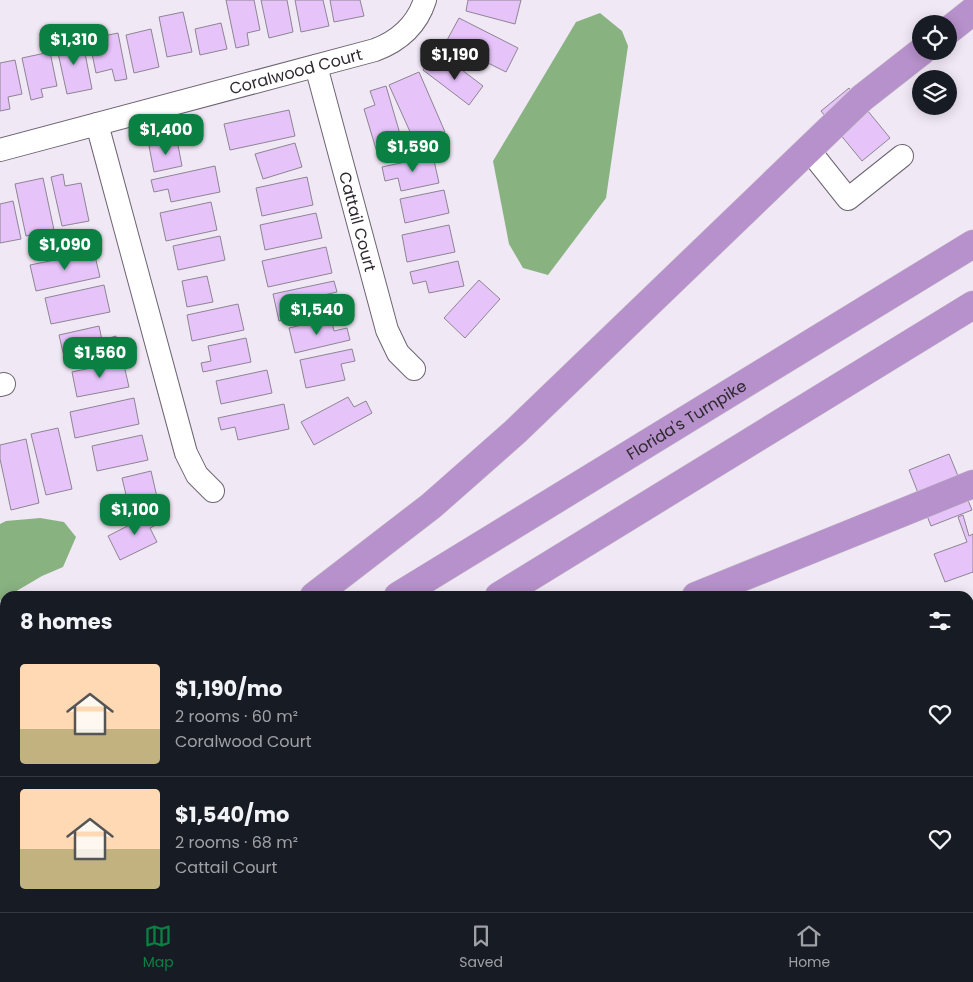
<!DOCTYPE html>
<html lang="en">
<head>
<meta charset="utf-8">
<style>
	body { margin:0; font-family:Poppins,sans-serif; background:#242831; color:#f1f3f6; height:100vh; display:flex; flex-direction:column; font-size:19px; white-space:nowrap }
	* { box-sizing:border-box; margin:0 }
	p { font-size:16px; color:#9ea1a6 }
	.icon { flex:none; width:28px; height:28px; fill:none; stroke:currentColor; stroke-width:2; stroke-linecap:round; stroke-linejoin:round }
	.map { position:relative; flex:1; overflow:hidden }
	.sheet { position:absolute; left:0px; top:591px; width:974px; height:321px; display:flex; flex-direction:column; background:#171b24; border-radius:15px 15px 0 0; box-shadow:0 2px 12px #0003 }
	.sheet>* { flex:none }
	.tools { position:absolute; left:912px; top:15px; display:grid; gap:10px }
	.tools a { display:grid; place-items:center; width:45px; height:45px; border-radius:50%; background:#171b24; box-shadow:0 2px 12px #0003; font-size:25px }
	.price { position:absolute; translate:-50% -42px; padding:0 11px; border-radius:10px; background:#0b8043; color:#fff; font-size:16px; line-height:32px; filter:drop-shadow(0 1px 2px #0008) }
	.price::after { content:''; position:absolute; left:50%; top:30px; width:15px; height:11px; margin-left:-8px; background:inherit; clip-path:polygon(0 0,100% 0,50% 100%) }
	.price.on { background:#222; color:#fff }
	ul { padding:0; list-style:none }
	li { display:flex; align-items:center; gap:15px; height:125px; padding:0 20px }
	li+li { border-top:1px solid #363941 }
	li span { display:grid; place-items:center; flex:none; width:140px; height:100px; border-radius:5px; color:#555 }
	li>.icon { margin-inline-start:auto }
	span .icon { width:60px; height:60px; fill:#fffc; stroke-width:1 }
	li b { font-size:21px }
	h2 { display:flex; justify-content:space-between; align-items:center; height:60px; padding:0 20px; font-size:21px }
	.tabs { display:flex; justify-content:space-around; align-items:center; height:70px; border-top:1px solid #363941; background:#171b24; font-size:14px; color:#9ea1a6 }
	.tabs a { display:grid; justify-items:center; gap:2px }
	.tabs .on { color:#0b8043 }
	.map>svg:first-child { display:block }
</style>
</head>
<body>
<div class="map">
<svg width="973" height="912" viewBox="0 0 973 912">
	<rect width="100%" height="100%" fill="#f1e8f6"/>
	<!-- water -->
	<g fill="#89b281">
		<path d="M600,13L622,31L628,46L606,198L548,275L523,268L509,244L493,161L576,22Z"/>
		<path d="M40,518L64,522L76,537L63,567L42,576L8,596H5V598L0,601V524L6,521Z"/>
	</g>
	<!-- building -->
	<g fill="#e6c3f9" stroke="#8d8592">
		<path d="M226,0H254L260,30L247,33L249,45L236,48Z"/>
		<path d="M261,0H287L293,32L269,38Z"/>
		<path d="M295,0H323L329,26L301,32Z"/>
		<path d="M330,0H360L364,16L334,22Z"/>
		<path d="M468,0H521L515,24L466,11Z"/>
		<path d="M183,12L192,52L167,57L159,17Z"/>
		<path d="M459,18L518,48L506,72L446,42Z"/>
		<path d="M221,23L227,49L200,55L195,29Z"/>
		<path d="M151,29L159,67L134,73L126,35Z"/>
		<path d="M118,33L127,79L115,81L112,69L96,73L89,39Z"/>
		<path d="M82,38L92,89L67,94L56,44Z"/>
		<path d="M50,52L57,86L41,89L43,97L31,100L22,58Z"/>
		<path d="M15,60L22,94L8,97L10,109L0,111V63Z"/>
		<path d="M449,60L483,86L469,105L423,70L430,61L441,69Z"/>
		<path d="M419,72L445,132L416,145L389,85Z"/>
		<path d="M386,86L405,151L379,159L364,109L375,105L370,91Z"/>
		<path d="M849,88L890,138L862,161L821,111Z"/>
		<path d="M289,110L295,136L230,150L224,124Z"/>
		<path d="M177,140L182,166L154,172L149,146Z"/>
		<path d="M295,143L302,167L263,179L255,154Z"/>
		<path d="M433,156L439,183L401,191L398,178L385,181L382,167Z"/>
		<path d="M215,166L220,192L171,202L168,189L154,192L151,180Z"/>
		<path d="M63,174L65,186L81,183L89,221L62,226L51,177Z"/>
		<path d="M307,177L313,205L262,216L256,188Z"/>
		<path d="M43,178L54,230L26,236L15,184Z"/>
		<path d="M444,190L449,213L405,223L400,199Z"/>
		<path d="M13,201L21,239L0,243V204Z"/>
		<path d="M211,202L217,230L166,241L160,213Z"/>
		<path d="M316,213L322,238L265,250L260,225Z"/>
		<path d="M449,225L455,252L407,262L402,235Z"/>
		<path d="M220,236L225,260L178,270L173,246Z"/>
		<path d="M326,247L332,273L268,287L262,261Z"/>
		<path d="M94,252L100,277L36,291L30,265Z"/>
		<path d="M458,261L464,286L429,293L426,281L413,284L410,272Z"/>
		<path d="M207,276L213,302L187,307L182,281Z"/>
		<path d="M479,280L500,299L465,338L444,318Z"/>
		<path d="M334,281L337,292L324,295L327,311L279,321L273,294Z"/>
		<path d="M104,285L110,312L51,324L45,298Z"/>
		<path d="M238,304L244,330L192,341L187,315Z"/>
		<path d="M331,318L334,331L347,328L350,340L295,353L289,328Z"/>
		<path d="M99,326L102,340L116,336L119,348L65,361L59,335Z"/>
		<path d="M246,338L251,362L203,372L201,363L211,361L208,346Z"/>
		<path d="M352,349L355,361L341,364L345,380L306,388L300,360Z"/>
		<path d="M123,361L129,387L77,397L72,372Z"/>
		<path d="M267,370L272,393L221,404L216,381Z"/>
		<path d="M348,397L354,407L366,401L372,413L314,445L301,422Z"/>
		<path d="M134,398L139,424L75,438L70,412Z"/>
		<path d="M284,404L289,429L238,440L235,427L221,430L218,418Z"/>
		<path d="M58,428L72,489L46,495L31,434Z"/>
		<path d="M142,435L148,460L97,471L92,446Z"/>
		<path d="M26,439L39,503L11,510L0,459V445Z"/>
		<path d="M949,454L972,510L931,526L909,470Z"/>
		<path d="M151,471L157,497L128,503L122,478Z"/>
		<path d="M157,511L162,522L150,528L157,542L120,560L108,536Z"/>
		<path d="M963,515L969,536L973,534V572L945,582L934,554L967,542L958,517Z"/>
	</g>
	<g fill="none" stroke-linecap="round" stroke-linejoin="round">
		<!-- minor casing -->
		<g stroke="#6d6571" stroke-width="24">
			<g id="minor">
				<path id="s1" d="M316,66L387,330L398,353L414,369"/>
				<path d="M97,124L186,453L197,475L213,491"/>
				<path id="s2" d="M0,150L375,50C399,41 417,25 425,0"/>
				<path d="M809,150L848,199L902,156"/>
				<path d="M0,385L4,384"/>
			</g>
		</g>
		<!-- highway casing -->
		<g stroke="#cdcccd" stroke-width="29">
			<g id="highway">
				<path d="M949,30L973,11"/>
				<path d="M314,596L431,506L516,431L862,98L922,51"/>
				<path id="s3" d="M398,596L973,244"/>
				<path d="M499,596L973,305"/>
				<path d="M696,596L973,484"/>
				<path d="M0,805L5,802"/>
				<path d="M0,840L5,837"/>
				<path d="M0,903L5,900"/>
				<path d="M38,912L51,908"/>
			</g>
		</g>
		<!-- minor -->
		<use href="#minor" stroke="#fff" stroke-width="22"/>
		<!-- highway -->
		<use href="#highway" stroke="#b791cb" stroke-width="28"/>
	</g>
	<g text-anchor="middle" stroke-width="5" stroke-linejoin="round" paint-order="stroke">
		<!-- street labels -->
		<g font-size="16" fill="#2d292f" stroke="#fff">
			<text dy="6" stroke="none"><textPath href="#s2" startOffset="306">Coralwood Court</textPath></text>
			<text dy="6" stroke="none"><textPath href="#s1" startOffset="161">Cattail Court</textPath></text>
			<text dy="6" stroke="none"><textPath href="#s3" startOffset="338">Florida's Turnpike</textPath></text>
		</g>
	</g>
</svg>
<div class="tools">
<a><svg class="icon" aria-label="locate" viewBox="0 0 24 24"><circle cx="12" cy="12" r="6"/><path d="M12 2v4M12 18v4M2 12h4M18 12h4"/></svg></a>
<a><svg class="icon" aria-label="layers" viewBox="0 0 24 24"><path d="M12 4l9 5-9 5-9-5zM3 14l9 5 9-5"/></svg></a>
</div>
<b class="price" style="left:74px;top:66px">$1,310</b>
<b class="price on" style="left:455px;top:81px">$1,190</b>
<b class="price" style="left:166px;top:156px">$1,400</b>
<b class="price" style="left:413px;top:173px">$1,590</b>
<b class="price" style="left:65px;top:271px">$1,090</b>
<b class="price" style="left:317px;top:336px">$1,540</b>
<b class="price" style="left:100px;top:379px">$1,560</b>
<b class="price" style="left:135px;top:536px">$1,100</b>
<section class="sheet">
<h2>8 homes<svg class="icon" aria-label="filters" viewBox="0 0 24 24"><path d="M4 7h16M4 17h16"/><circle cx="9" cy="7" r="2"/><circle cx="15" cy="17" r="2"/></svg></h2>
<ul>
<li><span style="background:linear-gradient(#ffd9b3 65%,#c2b280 0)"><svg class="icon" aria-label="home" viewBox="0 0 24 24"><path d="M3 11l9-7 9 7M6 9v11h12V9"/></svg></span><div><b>$1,190/mo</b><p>2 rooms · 60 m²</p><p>Coralwood Court</p></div><svg class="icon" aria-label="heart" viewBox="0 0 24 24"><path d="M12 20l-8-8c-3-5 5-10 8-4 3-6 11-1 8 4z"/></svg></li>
<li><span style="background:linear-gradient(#ffd9b3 60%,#c2b280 0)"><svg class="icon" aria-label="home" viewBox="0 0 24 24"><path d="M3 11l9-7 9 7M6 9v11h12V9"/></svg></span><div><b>$1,540/mo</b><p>2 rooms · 68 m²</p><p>Cattail Court</p></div><svg class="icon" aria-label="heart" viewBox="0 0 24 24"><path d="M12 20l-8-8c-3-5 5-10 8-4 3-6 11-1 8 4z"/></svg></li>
</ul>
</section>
</div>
<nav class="tabs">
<a class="on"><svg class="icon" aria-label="map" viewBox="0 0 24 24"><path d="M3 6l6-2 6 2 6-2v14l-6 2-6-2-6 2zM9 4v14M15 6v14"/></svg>Map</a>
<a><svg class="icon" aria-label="saved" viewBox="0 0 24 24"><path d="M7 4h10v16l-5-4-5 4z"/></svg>Saved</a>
<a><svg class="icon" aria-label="home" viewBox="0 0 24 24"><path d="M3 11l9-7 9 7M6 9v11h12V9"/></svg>Home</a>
</nav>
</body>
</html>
